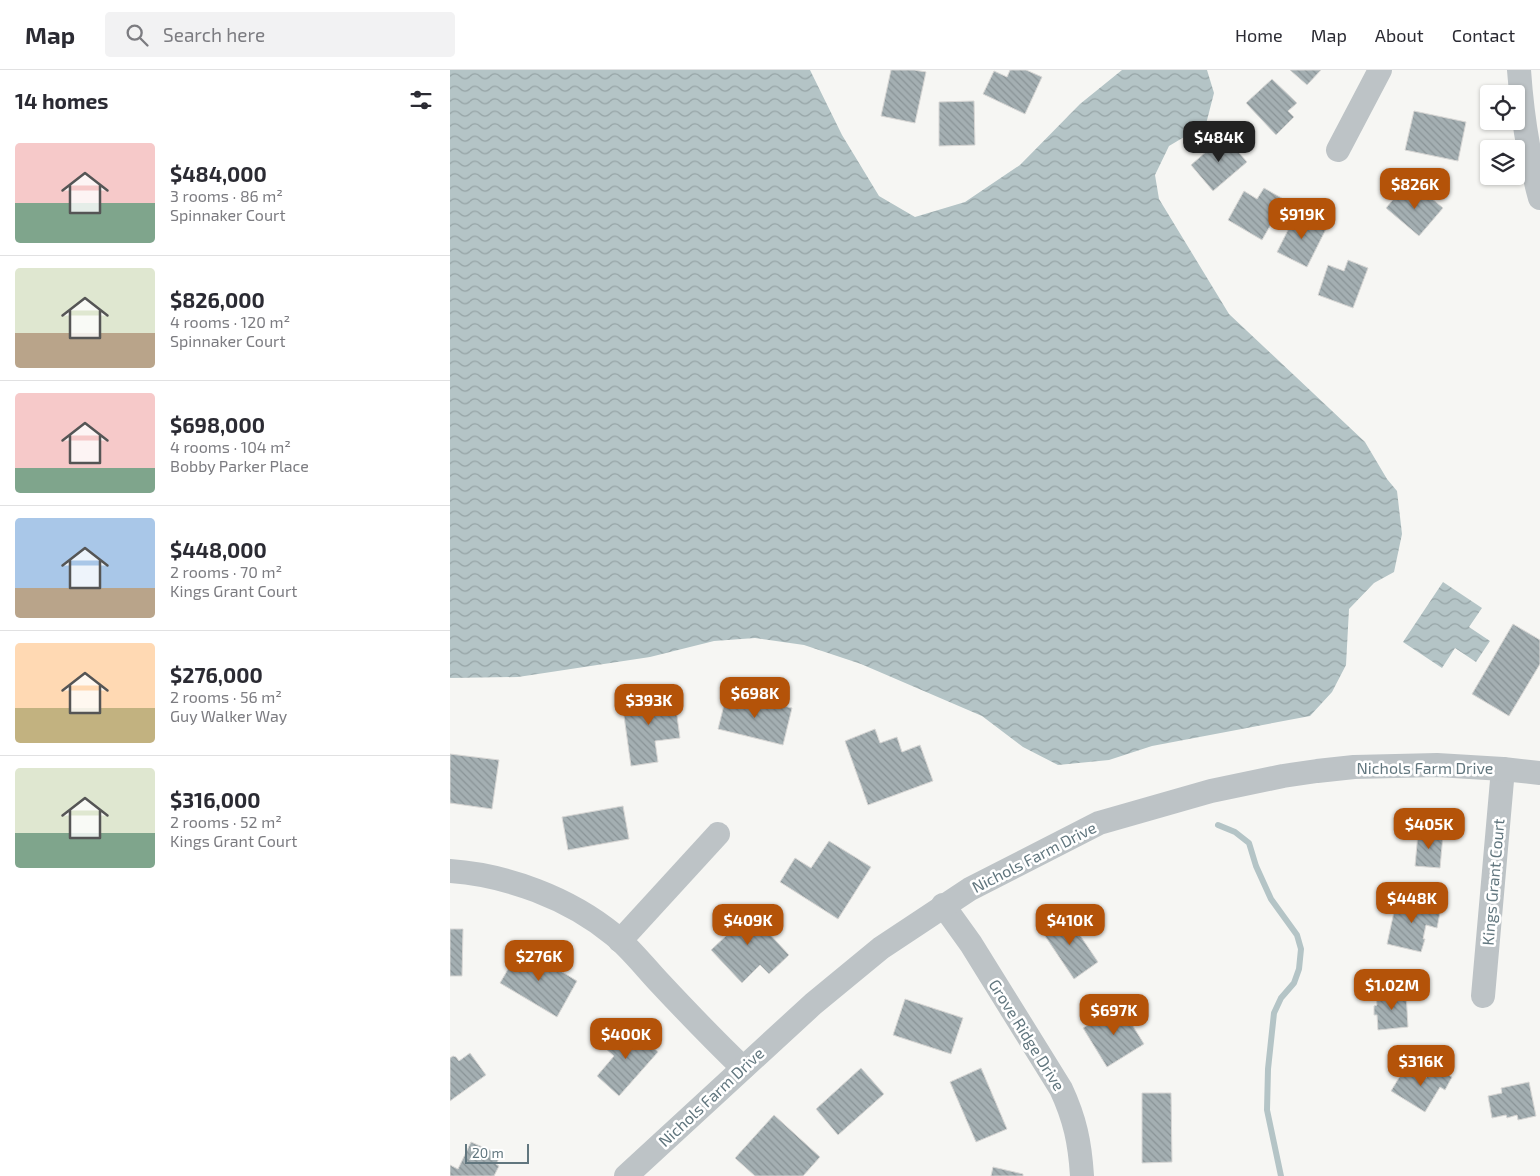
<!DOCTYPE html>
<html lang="en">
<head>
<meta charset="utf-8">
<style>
	body { margin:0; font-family:"Exo 2",sans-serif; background:#f2f2f3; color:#2b2b33; height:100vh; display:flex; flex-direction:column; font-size:19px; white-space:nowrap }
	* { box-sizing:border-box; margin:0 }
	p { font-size:16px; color:#7c7c81 }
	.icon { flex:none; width:28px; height:28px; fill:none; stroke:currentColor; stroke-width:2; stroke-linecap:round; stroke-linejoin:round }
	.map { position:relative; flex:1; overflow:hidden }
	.side { display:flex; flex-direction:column; background:#fff; width:450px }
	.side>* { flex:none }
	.buttons { position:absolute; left:1030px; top:15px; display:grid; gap:10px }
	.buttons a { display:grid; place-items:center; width:45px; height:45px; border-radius:5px; background:#fff; box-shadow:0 1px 4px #0004; font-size:25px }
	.scale { position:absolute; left:15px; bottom:12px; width:64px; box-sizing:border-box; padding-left:5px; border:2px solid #61767e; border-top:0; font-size:14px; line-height:18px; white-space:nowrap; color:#61767e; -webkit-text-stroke:4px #fff; paint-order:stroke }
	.price { position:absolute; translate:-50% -42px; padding:0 11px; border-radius:10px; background:#b45309; color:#fff; font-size:16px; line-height:32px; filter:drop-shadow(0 1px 2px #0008) }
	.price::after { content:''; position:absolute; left:50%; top:30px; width:15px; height:11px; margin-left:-8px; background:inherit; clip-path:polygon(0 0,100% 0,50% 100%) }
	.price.current { background:#222; color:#fff }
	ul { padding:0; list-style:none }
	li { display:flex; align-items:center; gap:15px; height:125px; padding:0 15px }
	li+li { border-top:1px solid #e1e1e2 }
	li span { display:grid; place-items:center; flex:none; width:140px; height:100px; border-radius:5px; color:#555 }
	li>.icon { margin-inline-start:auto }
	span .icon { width:60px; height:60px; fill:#fffc; stroke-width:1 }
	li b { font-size:21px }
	h2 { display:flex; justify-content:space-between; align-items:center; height:60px; padding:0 15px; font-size:21px }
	header { display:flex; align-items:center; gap:30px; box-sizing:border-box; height:70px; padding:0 25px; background:#fff; border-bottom:1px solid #e1e1e2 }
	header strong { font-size:24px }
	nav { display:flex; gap:28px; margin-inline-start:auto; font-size:18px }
	.search { width:350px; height:45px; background:#f2f2f3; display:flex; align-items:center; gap:12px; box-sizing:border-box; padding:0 18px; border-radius:5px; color:#7c7c81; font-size:19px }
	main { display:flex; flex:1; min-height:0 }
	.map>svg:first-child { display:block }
</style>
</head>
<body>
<header>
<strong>Map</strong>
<div class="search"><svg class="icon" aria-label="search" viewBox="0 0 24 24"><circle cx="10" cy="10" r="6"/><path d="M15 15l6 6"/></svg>Search here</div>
<nav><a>Home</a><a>Map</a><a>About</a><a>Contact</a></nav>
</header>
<main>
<section class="side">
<h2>14 homes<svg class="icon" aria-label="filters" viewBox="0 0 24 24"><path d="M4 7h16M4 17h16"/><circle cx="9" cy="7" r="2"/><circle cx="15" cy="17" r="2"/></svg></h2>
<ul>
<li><span style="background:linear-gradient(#f6c9c9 60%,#7fa58c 0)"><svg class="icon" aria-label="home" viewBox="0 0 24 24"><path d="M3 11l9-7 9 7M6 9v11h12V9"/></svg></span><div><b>$484,000</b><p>3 rooms · 86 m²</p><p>Spinnaker Court</p></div></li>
<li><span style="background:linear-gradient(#dfe7d0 65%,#b9a48a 0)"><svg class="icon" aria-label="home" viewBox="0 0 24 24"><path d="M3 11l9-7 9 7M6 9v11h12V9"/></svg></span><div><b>$826,000</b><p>4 rooms · 120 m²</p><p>Spinnaker Court</p></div></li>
<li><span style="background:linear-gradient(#f6c9c9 75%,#7fa58c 0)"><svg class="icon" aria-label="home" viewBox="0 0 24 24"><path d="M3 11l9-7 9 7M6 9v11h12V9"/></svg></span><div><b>$698,000</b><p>4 rooms · 104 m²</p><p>Bobby Parker Place</p></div></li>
<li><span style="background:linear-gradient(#a9c7e8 70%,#b9a48a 0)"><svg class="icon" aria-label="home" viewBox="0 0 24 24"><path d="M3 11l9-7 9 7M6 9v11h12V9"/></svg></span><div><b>$448,000</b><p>2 rooms · 70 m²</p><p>Kings Grant Court</p></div></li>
<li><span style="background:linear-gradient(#ffd9b3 65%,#c2b280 0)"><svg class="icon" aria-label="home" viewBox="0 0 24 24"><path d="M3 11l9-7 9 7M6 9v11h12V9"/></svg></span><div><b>$276,000</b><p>2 rooms · 56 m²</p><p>Guy Walker Way</p></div></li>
<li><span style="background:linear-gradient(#dfe7d0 65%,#7fa58c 0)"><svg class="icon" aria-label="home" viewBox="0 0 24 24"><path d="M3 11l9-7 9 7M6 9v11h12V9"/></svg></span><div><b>$316,000</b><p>2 rooms · 52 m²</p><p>Kings Grant Court</p></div></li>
</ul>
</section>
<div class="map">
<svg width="1090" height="1106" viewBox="0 0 1090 1106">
	<defs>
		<pattern id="water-waves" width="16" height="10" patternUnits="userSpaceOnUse" patternTransform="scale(1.25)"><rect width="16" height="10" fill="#b4c4c6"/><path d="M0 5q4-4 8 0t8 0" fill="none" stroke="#96a4a6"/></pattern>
		<pattern id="building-back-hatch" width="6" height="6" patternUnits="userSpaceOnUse" patternTransform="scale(1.25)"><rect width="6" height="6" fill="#a4afb2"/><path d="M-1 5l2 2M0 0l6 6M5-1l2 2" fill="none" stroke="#899396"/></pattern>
	</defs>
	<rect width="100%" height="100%" fill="#f6f6f3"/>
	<!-- water -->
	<g fill="url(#water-waves)">
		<path d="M0,0H360L392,65L429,126L465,147L515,132L570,95L630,34L672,0H757L764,23L756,54L719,76L705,105L709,129L779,244L915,372L937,409L947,421L952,464L944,502L924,513L899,539L896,595L882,622L860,646L702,676L659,690L608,695L573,677L532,646L411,594L354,575L305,568L264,571L200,587L68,607L0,608Z"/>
		<path d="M993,512L1032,538L1019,557L1040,571L1026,592L1005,578L992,598L953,572Z"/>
	</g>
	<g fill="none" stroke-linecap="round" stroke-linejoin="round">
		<!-- stream -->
		<path stroke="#b4c4c6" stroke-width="6" d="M768,755L785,762L799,773L806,796L821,829L847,865L851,879L849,899L844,913L831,928L824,943L818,999L817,1040L831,1106"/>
	</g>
	<!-- building -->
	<g fill="url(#building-back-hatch)" stroke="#d8d7d5">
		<path d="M441,0H464L476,2L465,53L431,46Z"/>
		<path d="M560,0H576L592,7L575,44L533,24L544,1L557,7Z"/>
		<path d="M840,0H871L857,15Z"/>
		<path d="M822,9L847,33L838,41L844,47L826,65L796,33Z"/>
		<path d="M524,31L525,75L489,76V32Z"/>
		<path d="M964,41L1016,52L1008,91L955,80Z"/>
		<path d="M774,66L797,92L763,121L741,95Z"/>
		<path d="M968,117L993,138L969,166L936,138L951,120L960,128Z"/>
		<path d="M814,118L835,130L812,170L778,150L794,121L807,129Z"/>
		<path d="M846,144L876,159L857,197L827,182Z"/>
		<path d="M898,190L918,198L903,238L868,225L878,195L894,201Z"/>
		<path d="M1063,554L1090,570V594L1059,646L1022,624Z"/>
		<path d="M277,623L342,638L333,675L268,659Z"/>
		<path d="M224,624L230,668L205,671L208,692L181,696L172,632Z"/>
		<path d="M425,659L430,673L447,667L452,682L470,675L483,711L418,735L395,671Z"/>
		<path d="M0,684L49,690L42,739L0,733Z"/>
		<path d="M173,736L179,769L118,780L112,747Z"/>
		<path d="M968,763L993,765L990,798L965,796Z"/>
		<path d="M379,771L421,797L388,849L330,812L345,788L361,798Z"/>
		<path d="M947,828L991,837L987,858L976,855L973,869H975L971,882L937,874Z"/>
		<path d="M292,834L339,885L319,904L310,895L292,913L261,880L278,864L270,855Z"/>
		<path d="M615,843L648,892L624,909L591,860Z"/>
		<path d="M0,859H13L12,906H0Z"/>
		<path d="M71,877L127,911L107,947L50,913Z"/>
		<path d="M956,922L958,957L928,960L927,945H924V936L927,935L926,924Z"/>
		<path d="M455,929L513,948L501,984L443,965Z"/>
		<path d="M670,935L694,974L657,997L633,958Z"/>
		<path d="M176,954L208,982L169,1026L147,1006L164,986L155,978Z"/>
		<path d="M20,983L36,1005L0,1031V988L3,986L6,987L9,991Z"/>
		<path d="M956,996L976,1008L983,996L1002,1007L995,1020L990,1017L975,1042L941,1021Z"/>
		<path d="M411,998L434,1024L388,1065L366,1039Z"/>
		<path d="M531,998L557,1059L526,1072L500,1012Z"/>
		<path d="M1079,1012L1086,1046L1068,1050L1067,1045L1057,1048L1056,1045L1042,1048L1038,1026L1052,1023L1051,1018Z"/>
		<path d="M692,1023H721L722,1092L692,1093Z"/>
		<path d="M324,1045L370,1087L353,1106H305L285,1088Z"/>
		<path d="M21,1072L51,1085L46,1094L49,1096L44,1106H0V1095L8,1099Z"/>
		<path d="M543,1097L573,1104V1106H541Z"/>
	</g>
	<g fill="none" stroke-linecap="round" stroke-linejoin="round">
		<!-- minor -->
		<g stroke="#bdc3c6" stroke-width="24">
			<path d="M1069,0C1072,44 1078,85 1090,128"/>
			<path d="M888,80L930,0"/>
			<path d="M0,801C57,805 119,828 164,865C180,878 194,896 208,911C236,941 264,970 293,998"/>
			<path d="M493,835L521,874L611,1019C625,1049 630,1073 632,1106"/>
			<path d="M170,871L268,764"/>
			<path d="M1033,926L1053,699"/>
			<path d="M176,1106L363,934L431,878L520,819L649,753L761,721L833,706L867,701L904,697L987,695L1053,699L1090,703"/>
		</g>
	</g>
	<g text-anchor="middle" stroke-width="5" stroke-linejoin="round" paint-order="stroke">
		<!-- street labels -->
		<g font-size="16" fill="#61767e" stroke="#fff">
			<text x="975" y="704">Nichols Farm Drive</text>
			<text transform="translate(584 787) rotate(-27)" y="6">Nichols Farm Drive</text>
			<text transform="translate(1043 812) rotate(-85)" y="6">Kings Grant Court</text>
			<text transform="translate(577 965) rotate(58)" y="6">Grove Ridge Drive</text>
			<text transform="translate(261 1027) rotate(-43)" y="6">Nichols Farm Drive</text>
		</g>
	</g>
</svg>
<div class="buttons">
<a><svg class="icon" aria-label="locate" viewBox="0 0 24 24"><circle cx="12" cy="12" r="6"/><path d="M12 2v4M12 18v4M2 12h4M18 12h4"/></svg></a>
<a><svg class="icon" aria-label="layers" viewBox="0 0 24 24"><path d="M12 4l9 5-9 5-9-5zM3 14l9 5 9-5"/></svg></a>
</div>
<div class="scale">20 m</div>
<b class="price current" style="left:769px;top:93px">$484K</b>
<b class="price" style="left:965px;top:140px">$826K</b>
<b class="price" style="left:852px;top:170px">$919K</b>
<b class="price" style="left:305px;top:649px">$698K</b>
<b class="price" style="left:199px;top:656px">$393K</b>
<b class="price" style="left:979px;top:780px">$405K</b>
<b class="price" style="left:962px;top:854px">$448K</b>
<b class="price" style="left:298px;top:876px">$409K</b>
<b class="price" style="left:620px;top:876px">$410K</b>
<b class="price" style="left:89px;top:912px">$276K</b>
<b class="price" style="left:942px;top:941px">$1.02M</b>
<b class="price" style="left:664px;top:966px">$697K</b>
<b class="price" style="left:176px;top:990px">$400K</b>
<b class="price" style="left:971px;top:1017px">$316K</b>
</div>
</main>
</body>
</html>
